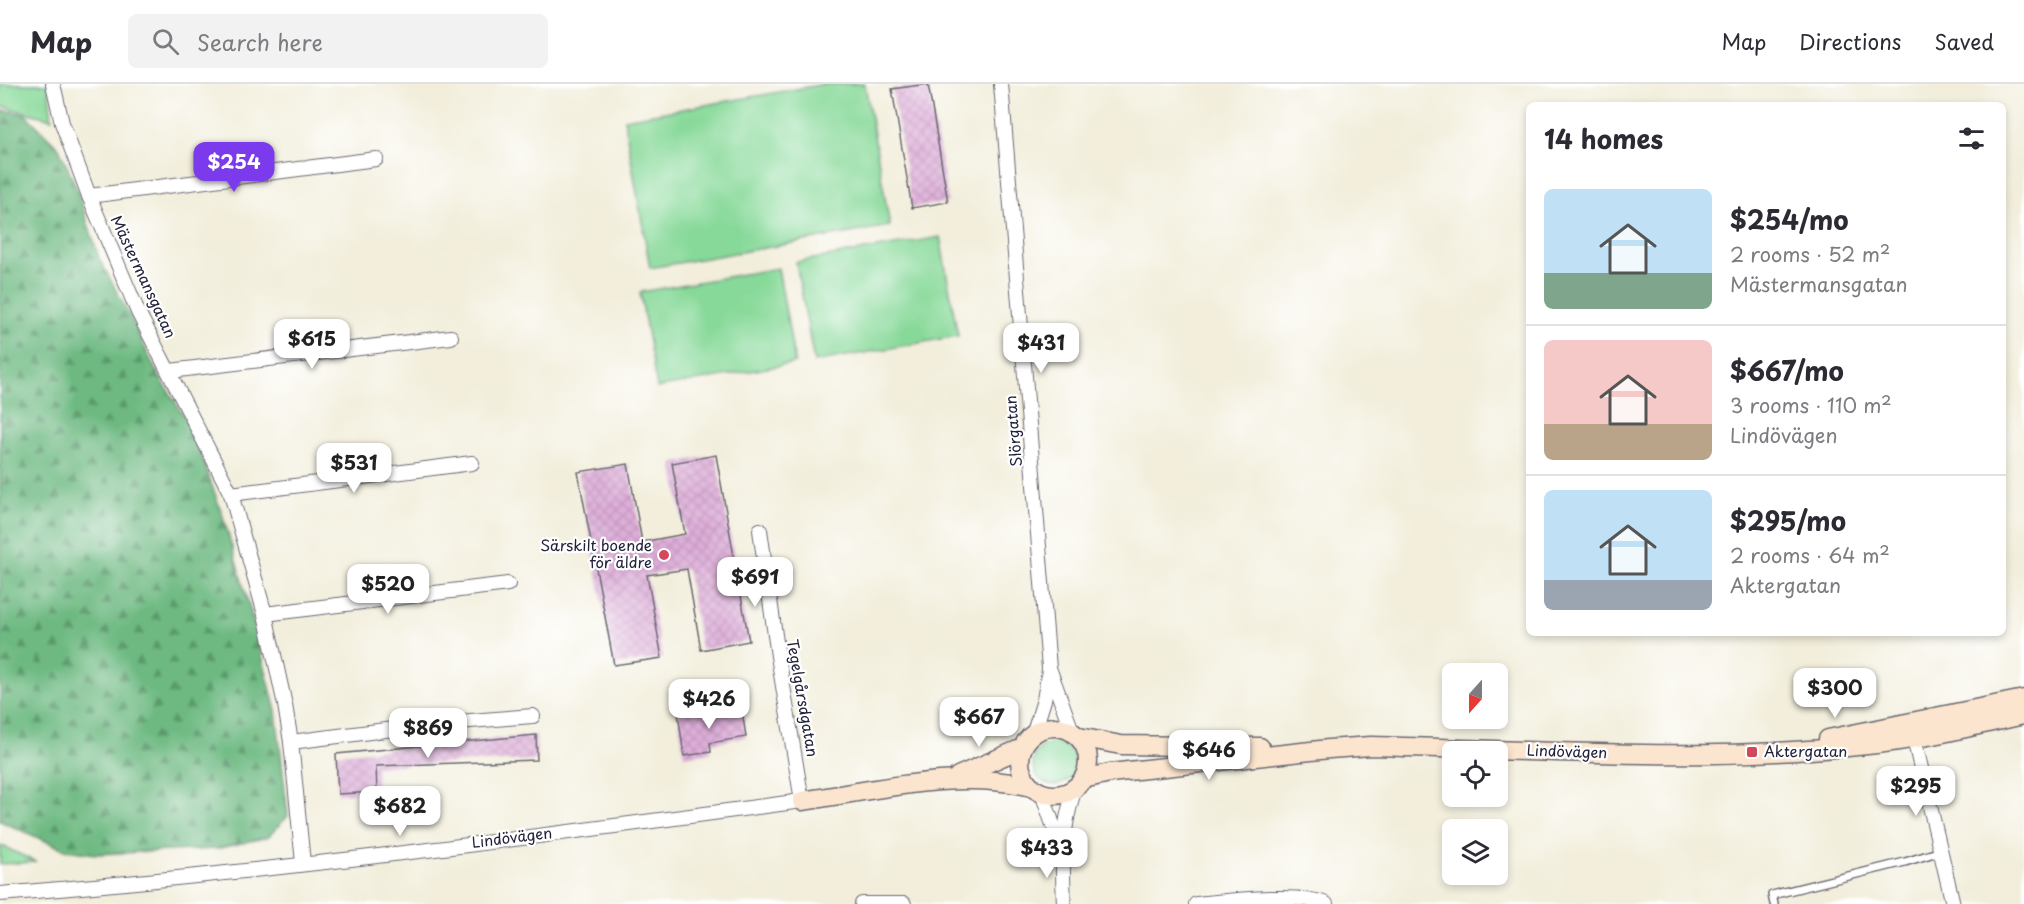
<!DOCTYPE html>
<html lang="en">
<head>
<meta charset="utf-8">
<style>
	body { margin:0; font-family:"Playpen Sans",sans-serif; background:#f2f2f3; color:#2b2b33; height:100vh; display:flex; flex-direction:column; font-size:22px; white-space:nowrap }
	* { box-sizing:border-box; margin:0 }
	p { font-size:20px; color:#7c7c81 }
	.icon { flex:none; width:33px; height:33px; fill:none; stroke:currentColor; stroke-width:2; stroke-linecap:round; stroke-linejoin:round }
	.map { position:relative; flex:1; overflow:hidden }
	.panel { position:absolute; left:1526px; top:18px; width:480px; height:534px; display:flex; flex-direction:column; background:#fff; border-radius:9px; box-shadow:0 3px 9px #0003 }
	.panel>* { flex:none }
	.needle { width:39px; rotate:201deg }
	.controls { position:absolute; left:1442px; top:579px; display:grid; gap:12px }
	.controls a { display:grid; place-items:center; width:66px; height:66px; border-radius:9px; background:#fff; box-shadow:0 3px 9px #0003; font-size:30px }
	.price { position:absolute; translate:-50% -51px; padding:0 14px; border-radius:12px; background:#fff; color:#222; font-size:20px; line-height:39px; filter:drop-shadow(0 2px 3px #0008) }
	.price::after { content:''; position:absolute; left:50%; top:36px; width:18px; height:14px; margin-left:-9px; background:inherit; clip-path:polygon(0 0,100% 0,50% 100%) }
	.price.selected { background:#7c3aed; color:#fff }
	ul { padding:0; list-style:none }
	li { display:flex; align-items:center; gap:18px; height:150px; padding:0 18px }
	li+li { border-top:2px solid #e1e1e2 }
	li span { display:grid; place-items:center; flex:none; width:168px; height:120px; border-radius:9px; color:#555 }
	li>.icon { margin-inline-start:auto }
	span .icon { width:72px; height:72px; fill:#fffc; stroke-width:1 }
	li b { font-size:26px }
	h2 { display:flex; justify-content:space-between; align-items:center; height:72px; padding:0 18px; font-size:26px }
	header { display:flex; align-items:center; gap:36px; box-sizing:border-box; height:84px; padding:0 30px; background:#fff; border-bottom:2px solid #e1e1e2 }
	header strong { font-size:28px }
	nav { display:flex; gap:33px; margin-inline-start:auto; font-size:21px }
	.search { width:420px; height:54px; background:#f2f2f3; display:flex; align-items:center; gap:15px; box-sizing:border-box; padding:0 21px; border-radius:9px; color:#7c7c81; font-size:22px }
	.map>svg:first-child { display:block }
</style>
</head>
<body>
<header>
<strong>Map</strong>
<div class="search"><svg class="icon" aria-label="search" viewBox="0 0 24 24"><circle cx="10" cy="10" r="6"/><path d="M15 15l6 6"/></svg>Search here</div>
<nav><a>Map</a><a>Directions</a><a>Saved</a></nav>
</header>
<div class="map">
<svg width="2024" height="820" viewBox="0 0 2024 820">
	<defs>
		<pattern id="forest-firs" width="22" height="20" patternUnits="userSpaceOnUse" patternTransform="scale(1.5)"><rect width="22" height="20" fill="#6db981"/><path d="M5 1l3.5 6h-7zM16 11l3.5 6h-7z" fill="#59966b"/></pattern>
		<pattern id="building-cross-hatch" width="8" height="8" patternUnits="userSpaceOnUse" patternTransform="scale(1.5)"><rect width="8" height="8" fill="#deaed9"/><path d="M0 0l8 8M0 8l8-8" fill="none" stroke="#be95bb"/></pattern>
	</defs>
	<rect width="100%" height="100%" fill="#fff"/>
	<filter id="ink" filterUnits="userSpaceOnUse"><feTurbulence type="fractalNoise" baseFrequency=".0167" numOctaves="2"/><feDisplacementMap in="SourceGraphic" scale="12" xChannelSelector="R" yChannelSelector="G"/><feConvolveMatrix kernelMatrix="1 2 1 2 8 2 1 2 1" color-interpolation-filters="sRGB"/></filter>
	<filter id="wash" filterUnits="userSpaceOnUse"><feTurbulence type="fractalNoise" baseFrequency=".008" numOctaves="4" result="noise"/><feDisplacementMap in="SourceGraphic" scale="24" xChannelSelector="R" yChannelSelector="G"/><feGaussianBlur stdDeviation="1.35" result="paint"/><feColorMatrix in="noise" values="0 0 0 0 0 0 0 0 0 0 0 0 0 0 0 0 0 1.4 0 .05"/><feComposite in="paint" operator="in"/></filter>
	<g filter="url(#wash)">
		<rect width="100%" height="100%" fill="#f2eedb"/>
		<!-- green -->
		<g fill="#87d999" stroke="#547e6a" stroke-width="1.5">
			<path d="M0,0H48L52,35L0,22Z"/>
			<path d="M825,0H865L890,142L650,184L624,35Z"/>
			<path d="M940,153L958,252L814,278L796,178Z"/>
			<path d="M778,184L795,279L657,304L640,208Z"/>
			<circle cx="1054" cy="680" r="21"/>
			<path d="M0,761L36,778L0,780Z"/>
		</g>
		<!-- forest -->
		<path fill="url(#forest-firs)" stroke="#486e5e" stroke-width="1.5" d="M0,26L25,30L59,64L77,105L99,174L129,230L155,285L190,342L222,429L251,528L276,627L288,732L268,753L216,765L96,770L66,766L0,737Z"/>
		<g id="blocks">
			<!-- building -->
			<g fill="url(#building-cross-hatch)">
				<path d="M928,0L948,118L912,124L892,5Z"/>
				<path d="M716,371L749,557L701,566L687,485L647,491L662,574L614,581L578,388L628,380L642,458L685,450L672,379Z"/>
				<path d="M703,625L704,632L742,626L746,653L710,659L711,668L684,672L678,629Z"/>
				<path d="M536,651L537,676L376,682L377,708L338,710L336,670Z"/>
			</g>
		</g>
	</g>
	<g filter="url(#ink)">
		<use href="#blocks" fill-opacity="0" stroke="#6b6973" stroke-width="1.5"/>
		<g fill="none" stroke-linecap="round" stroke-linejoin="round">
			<!-- service casing -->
			<g stroke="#6b6973" stroke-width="10">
				<path id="service" d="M1774,820L1772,811L1905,778L1941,767"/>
			</g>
			<!-- minor casing -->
			<g stroke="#6b6973" stroke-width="16">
				<g id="minor">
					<path d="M53,0L62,39L89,112L138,228L231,410L265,530L285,621L291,658L303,779"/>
					<path d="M1001,0L1049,584L1072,647"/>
					<path d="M89,112L376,75"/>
					<path d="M170,287L451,253"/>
					<path d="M231,410L472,379"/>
					<path d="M265,530L508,500"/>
					<path d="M1912,646L1953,820"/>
					<path d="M1034,648L1044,616L1049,586"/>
					<path d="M291,658L433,640L533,632"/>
					<path d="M1042,709L1060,761"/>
					<path d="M0,810C268,789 536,753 802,717L778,572L760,446"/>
					<path d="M862,820H904"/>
					<path d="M1064,820C1062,776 1061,746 1075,704"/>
					<path d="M1196,820C1227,817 1299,808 1326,820"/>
				</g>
			</g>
			<!-- secondary casing -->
			<g stroke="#6b6973" stroke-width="21">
				<g id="secondary">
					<circle cx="1054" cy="677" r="34"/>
					<path d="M1079,653L1121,661L1260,663"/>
					<path d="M1828,655L2024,615"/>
					<path d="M958,692L1022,664"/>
					<path d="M1083,695L1110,689L1329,665L1371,662C1535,666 1703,679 1867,661C1920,656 1972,642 2024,631"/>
					<path d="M802,717C877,706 958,685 1032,703"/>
				</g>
			</g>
			<!-- service -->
			<use href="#service" stroke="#fff" stroke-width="7"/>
			<!-- minor -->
			<use href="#minor" stroke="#fff" stroke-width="14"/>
			<!-- secondary -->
			<use href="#secondary" stroke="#fbe5cf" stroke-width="18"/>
		</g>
	</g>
	<!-- markers -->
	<g fill="#d1495b" stroke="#fff" stroke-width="2">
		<circle cx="664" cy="471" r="6"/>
		<rect x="1746" y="662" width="12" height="12" rx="3"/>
	</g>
	<g text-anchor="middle" stroke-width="4.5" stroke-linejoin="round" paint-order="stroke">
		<!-- street labels -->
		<g font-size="15" fill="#22223b" stroke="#fff">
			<text transform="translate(143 193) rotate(65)" y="5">Mästermansgatan</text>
			<text transform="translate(1014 347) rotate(-95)" y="5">Slörgatan</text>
			<text transform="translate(802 614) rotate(80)" y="5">Tegelgårsdgatan</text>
			<text transform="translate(1567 668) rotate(2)" y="5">Lindövägen</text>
			<text transform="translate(512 754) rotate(-7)" y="5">Lindövägen</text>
		</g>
		<!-- poi labels -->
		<g font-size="15" fill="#22223b" stroke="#fff" text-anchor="end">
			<text x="652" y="467">Särskilt boende<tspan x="652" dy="17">för äldre</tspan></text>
			<text x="1764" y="673" text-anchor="start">Aktergatan</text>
		</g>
	</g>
</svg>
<div class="controls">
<a><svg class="needle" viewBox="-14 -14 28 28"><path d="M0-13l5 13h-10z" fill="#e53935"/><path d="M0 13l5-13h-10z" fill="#7c7c81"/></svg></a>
<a><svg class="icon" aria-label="locate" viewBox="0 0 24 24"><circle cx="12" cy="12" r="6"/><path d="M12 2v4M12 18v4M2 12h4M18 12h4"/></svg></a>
<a><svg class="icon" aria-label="layers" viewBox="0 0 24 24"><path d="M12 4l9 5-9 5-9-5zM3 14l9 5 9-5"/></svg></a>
</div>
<b class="price selected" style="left:234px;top:109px">$254</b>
<b class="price" style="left:312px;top:286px">$615</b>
<b class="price" style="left:1041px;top:290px">$431</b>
<b class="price" style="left:354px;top:410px">$531</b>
<b class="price" style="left:755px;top:524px">$691</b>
<b class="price" style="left:388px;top:531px">$520</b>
<b class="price" style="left:1835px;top:635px">$300</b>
<b class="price" style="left:709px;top:646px">$426</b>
<b class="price" style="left:979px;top:664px">$667</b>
<b class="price" style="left:428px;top:675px">$869</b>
<b class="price" style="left:1209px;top:697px">$646</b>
<b class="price" style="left:1916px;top:733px">$295</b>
<b class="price" style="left:400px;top:753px">$682</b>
<b class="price" style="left:1047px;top:795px">$433</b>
<section class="panel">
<h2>14 homes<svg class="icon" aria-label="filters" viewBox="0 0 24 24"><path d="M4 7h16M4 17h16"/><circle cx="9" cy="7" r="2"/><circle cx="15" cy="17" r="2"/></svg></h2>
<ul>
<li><span style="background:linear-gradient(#bfe0f5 70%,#7fa58c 0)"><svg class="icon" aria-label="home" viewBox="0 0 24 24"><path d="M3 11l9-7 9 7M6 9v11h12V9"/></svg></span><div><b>$254/mo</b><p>2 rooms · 52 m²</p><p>Mästermansgatan</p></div></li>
<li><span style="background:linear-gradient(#f6c9c9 70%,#b9a48a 0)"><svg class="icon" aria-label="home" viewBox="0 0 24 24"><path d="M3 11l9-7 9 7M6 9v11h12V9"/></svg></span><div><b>$667/mo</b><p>3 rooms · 110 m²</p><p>Lindövägen</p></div></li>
<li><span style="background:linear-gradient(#bfe0f5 75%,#9aa5b1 0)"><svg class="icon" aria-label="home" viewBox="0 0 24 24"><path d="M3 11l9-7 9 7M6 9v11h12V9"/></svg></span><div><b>$295/mo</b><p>2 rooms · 64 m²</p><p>Aktergatan</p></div></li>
</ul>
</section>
</div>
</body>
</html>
